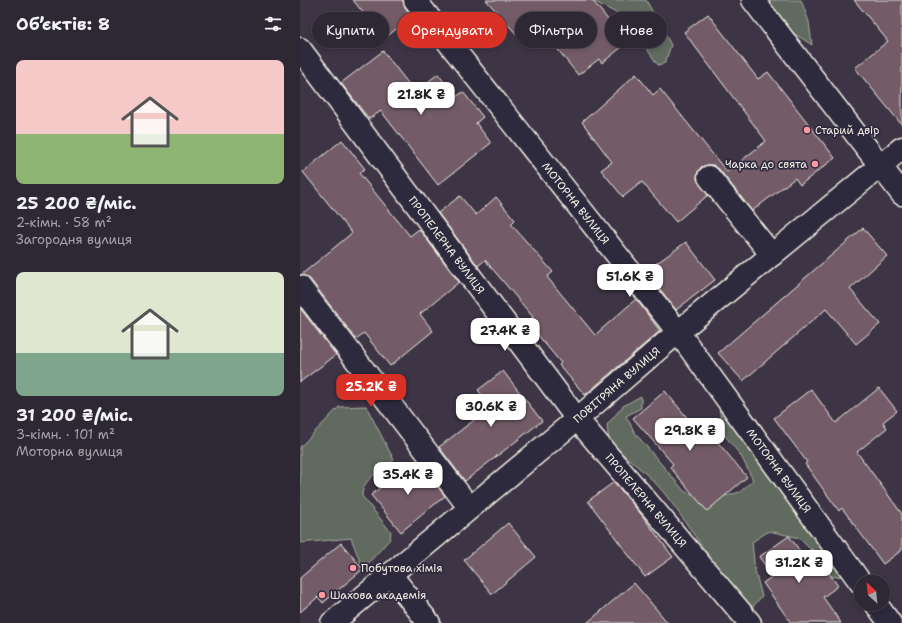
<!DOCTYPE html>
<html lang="uk">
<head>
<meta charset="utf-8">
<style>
	body { margin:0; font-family:"Shantell Sans",sans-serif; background:#362f3c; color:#f1f3f6; height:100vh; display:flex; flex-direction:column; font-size:15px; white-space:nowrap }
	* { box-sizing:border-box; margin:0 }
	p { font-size:13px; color:#a7a5ac }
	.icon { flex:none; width:22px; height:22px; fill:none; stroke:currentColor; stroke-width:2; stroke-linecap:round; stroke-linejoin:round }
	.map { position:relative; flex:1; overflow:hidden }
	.sheet { display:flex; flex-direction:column; background:#2e2734; width:300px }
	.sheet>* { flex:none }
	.guide { position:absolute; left:12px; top:12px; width:380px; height:36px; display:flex; gap:8px }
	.needle { width:26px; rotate:333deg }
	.buttons { position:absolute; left:554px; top:575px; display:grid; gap:8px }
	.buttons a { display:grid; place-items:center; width:36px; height:36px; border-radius:50%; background:#2e2734; box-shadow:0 2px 6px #0003,0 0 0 1px #49444f; font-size:20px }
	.price { position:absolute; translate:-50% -34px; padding:0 9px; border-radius:8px; background:#fff; color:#222; font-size:13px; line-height:26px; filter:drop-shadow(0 1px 2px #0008) }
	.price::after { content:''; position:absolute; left:50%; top:24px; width:12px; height:9px; margin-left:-6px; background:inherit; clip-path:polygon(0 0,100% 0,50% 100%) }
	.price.selected { background:#d93025; color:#fff }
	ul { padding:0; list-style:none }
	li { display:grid; align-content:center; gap:8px; height:212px; padding:0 16px }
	li span { display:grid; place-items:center; height:124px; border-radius:8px; color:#555 }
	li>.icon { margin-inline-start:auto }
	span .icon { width:72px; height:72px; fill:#fffc; stroke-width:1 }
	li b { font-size:17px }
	h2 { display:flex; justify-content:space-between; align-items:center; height:48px; padding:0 16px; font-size:17px }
	.pill { padding:0 14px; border-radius:18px; background:#2e2734; box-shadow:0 2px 6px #0003,0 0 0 1px #49444f; font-size:14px; line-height:36px }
	.pill.selected { background:#d93025; color:#fff }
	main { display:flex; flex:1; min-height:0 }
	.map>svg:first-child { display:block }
</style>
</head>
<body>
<main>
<section class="sheet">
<h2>Об’єктів: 8<svg class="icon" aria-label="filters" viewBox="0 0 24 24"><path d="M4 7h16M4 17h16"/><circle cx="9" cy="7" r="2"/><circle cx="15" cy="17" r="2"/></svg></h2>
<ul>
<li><span style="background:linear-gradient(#f6c9c9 60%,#8fb573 0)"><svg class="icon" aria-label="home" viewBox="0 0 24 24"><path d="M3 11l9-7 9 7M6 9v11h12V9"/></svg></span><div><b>25 200 ₴/міс.</b><p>2-кімн. · 58 m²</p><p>Загородня вулиця</p></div></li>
<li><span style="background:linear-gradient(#dfe7d0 65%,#7fa58c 0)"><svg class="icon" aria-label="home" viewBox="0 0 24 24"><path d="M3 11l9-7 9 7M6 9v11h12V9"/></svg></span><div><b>31 200 ₴/міс.</b><p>3-кімн. · 101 m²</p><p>Моторна вулиця</p></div></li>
</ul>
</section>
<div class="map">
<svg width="602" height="623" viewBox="0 0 602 623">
	<rect width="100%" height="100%" fill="#3d3445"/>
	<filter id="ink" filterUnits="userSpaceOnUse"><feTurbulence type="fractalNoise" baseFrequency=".025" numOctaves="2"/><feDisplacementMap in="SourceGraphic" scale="8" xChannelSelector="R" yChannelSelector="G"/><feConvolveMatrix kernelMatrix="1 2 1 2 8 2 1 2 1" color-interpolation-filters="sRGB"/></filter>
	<g filter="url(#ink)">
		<!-- green -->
		<g fill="#616a5e" stroke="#aaaea3">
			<path d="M272,0H346L371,45L365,63L358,65L324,17L295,2L272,5Z"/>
			<path d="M454,0H501L509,22L512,45L470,18Z"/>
			<path d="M341,396V408L326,416L335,433L385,492L414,499L440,492L453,480L441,456L423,433L419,407L543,576L531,577L523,562L499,538L469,531L452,542L455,571L462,596L451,609C419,576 398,538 371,502C354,478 331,461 309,443L307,425L323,406Z"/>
			<path d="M66,406L94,460C81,470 62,479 62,496L91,532L90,539L63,569L51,538L0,543V447L39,407Z"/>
		</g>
		<!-- building -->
		<g fill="#735b67" stroke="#f4f1e8">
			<path d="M53,0H103L105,7L112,16L84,39Z"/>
			<path d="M186,0H292L327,43L302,63L299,59L278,75L236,22L219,37Z"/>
			<path d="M554,0H602V125L555,68L588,41Z"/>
			<path d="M408,14L458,79L468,72L535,158L500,185L495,178L452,211L419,169L413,165H407L401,167L398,172L397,179L408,195L376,222L342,182L323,197L301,170L312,162L282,122L336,74L353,95L360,89L427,172L466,141L384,32Z"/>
			<path d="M83,51L115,92L138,74L156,97L163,92L183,117L176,123L191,143L138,185L81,111L69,119L41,83Z"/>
			<path d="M42,140L65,169L59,173L110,236L119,229L159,282L120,314L133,331L90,366L64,333L56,339L10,279L1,275L52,233L3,172Z"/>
			<path d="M160,196L176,215L196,197L215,220L211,224L253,272L247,277L295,335L336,299L360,331L285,395L259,365L261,363L227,322L233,317L185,260L178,266L138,213Z"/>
			<path d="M563,228L587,256L550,289L580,324L556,344L526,309L443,381L418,353Z"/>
			<path d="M386,242L415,280L376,310L346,271Z"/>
			<path d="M0,308L36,355L0,382Z"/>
			<path d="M203,371L242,421L165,481L139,447L191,407L178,390Z"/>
			<path d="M579,388L597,411L583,422L587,428L557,452L602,514V550L583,564L542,508L539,511L505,464L507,462L474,418L511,389L536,423Z"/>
			<path d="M365,391L404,438L410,433L447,477L407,511L370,467L373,464L333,418Z"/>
			<path d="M119,462L145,496L101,532L71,495L110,464L112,467Z"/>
			<path d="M314,482L341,514L373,557L345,577L288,501Z"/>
			<path d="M208,523L236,557L192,594L164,560Z"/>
			<path d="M489,536L503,555L512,549L538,586L523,597L541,623H491L463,583L473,576L459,557Z"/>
			<path d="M41,543L63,569L23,603L18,597L0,612V578Z"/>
			<path d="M334,583L368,623H287Z"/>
		</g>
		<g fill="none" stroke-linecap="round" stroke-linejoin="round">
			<!-- minor casing -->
			<g stroke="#f4f1e8" stroke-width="25">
				<g id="minor">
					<path id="s1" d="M115,0L378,332L561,583"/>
					<path d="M453,0L602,194"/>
					<path id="s2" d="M0,49L277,419L450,623"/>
					<path d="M409,177L472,255"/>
					<path d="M0,287L169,507"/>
					<path d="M90,574L129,623"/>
					<path d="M576,604L590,623"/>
					<path id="s3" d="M32,623L277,419L378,332L602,148"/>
				</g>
			</g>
			<!-- minor -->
			<use href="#minor" stroke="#2f2a3d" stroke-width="22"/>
		</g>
	</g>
	<!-- markers -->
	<g fill="#ff9aa2" stroke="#2f2a3d" stroke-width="1.5">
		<circle cx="507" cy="130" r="4"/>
		<circle cx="515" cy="164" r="4"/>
		<circle cx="53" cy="568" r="4"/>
		<circle cx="22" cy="595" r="4"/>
	</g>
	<g text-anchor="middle" stroke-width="3.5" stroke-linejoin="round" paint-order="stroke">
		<!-- poi labels -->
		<g font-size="11" fill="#f4f1e8" stroke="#2f2a3d" text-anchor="start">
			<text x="515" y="134">Старий двір</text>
			<text x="507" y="168" text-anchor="end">Чарка до свята</text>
			<text x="61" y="572">Побутова хімія</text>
			<text x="30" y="599">Шахова академія</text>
		</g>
		<!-- street labels -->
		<g font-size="11" fill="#f4f1e8" stroke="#2f2a3d">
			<text dy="4" stroke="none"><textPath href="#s1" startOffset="259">МОТОРНА ВУЛИЦЯ</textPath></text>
			<text dy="4" stroke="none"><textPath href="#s2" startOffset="245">ПРОПЕЛЕРНА ВУЛИЦЯ</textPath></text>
			<text dy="4" stroke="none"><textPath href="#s3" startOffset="371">ПОВІТРЯНА ВУЛИЦЯ</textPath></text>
			<text dy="4" stroke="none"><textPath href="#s1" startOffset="595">МОТОРНА ВУЛИЦЯ</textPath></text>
			<text dy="4" stroke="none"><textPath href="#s2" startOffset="569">ПРОПЕЛЕРНА ВУЛИЦЯ</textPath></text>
		</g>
	</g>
</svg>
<div class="buttons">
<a><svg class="needle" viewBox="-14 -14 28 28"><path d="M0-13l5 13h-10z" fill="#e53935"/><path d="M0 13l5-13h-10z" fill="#a7a5ac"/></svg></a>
</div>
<b class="price" style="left:121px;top:116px">21.8K ₴</b>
<b class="price" style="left:330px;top:298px">51.6K ₴</b>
<b class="price" style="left:205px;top:352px">27.4K ₴</b>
<b class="price selected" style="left:71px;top:408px">25.2K ₴</b>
<b class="price" style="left:191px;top:428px">30.6K ₴</b>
<b class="price" style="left:390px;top:452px">29.8K ₴</b>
<b class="price" style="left:108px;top:496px">35.4K ₴</b>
<b class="price" style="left:499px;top:584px">31.2K ₴</b>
<div class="guide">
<a class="pill">Купити</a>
<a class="pill selected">Орендувати</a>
<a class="pill">Фільтри</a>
<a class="pill">Нове</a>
</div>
</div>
</main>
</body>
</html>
